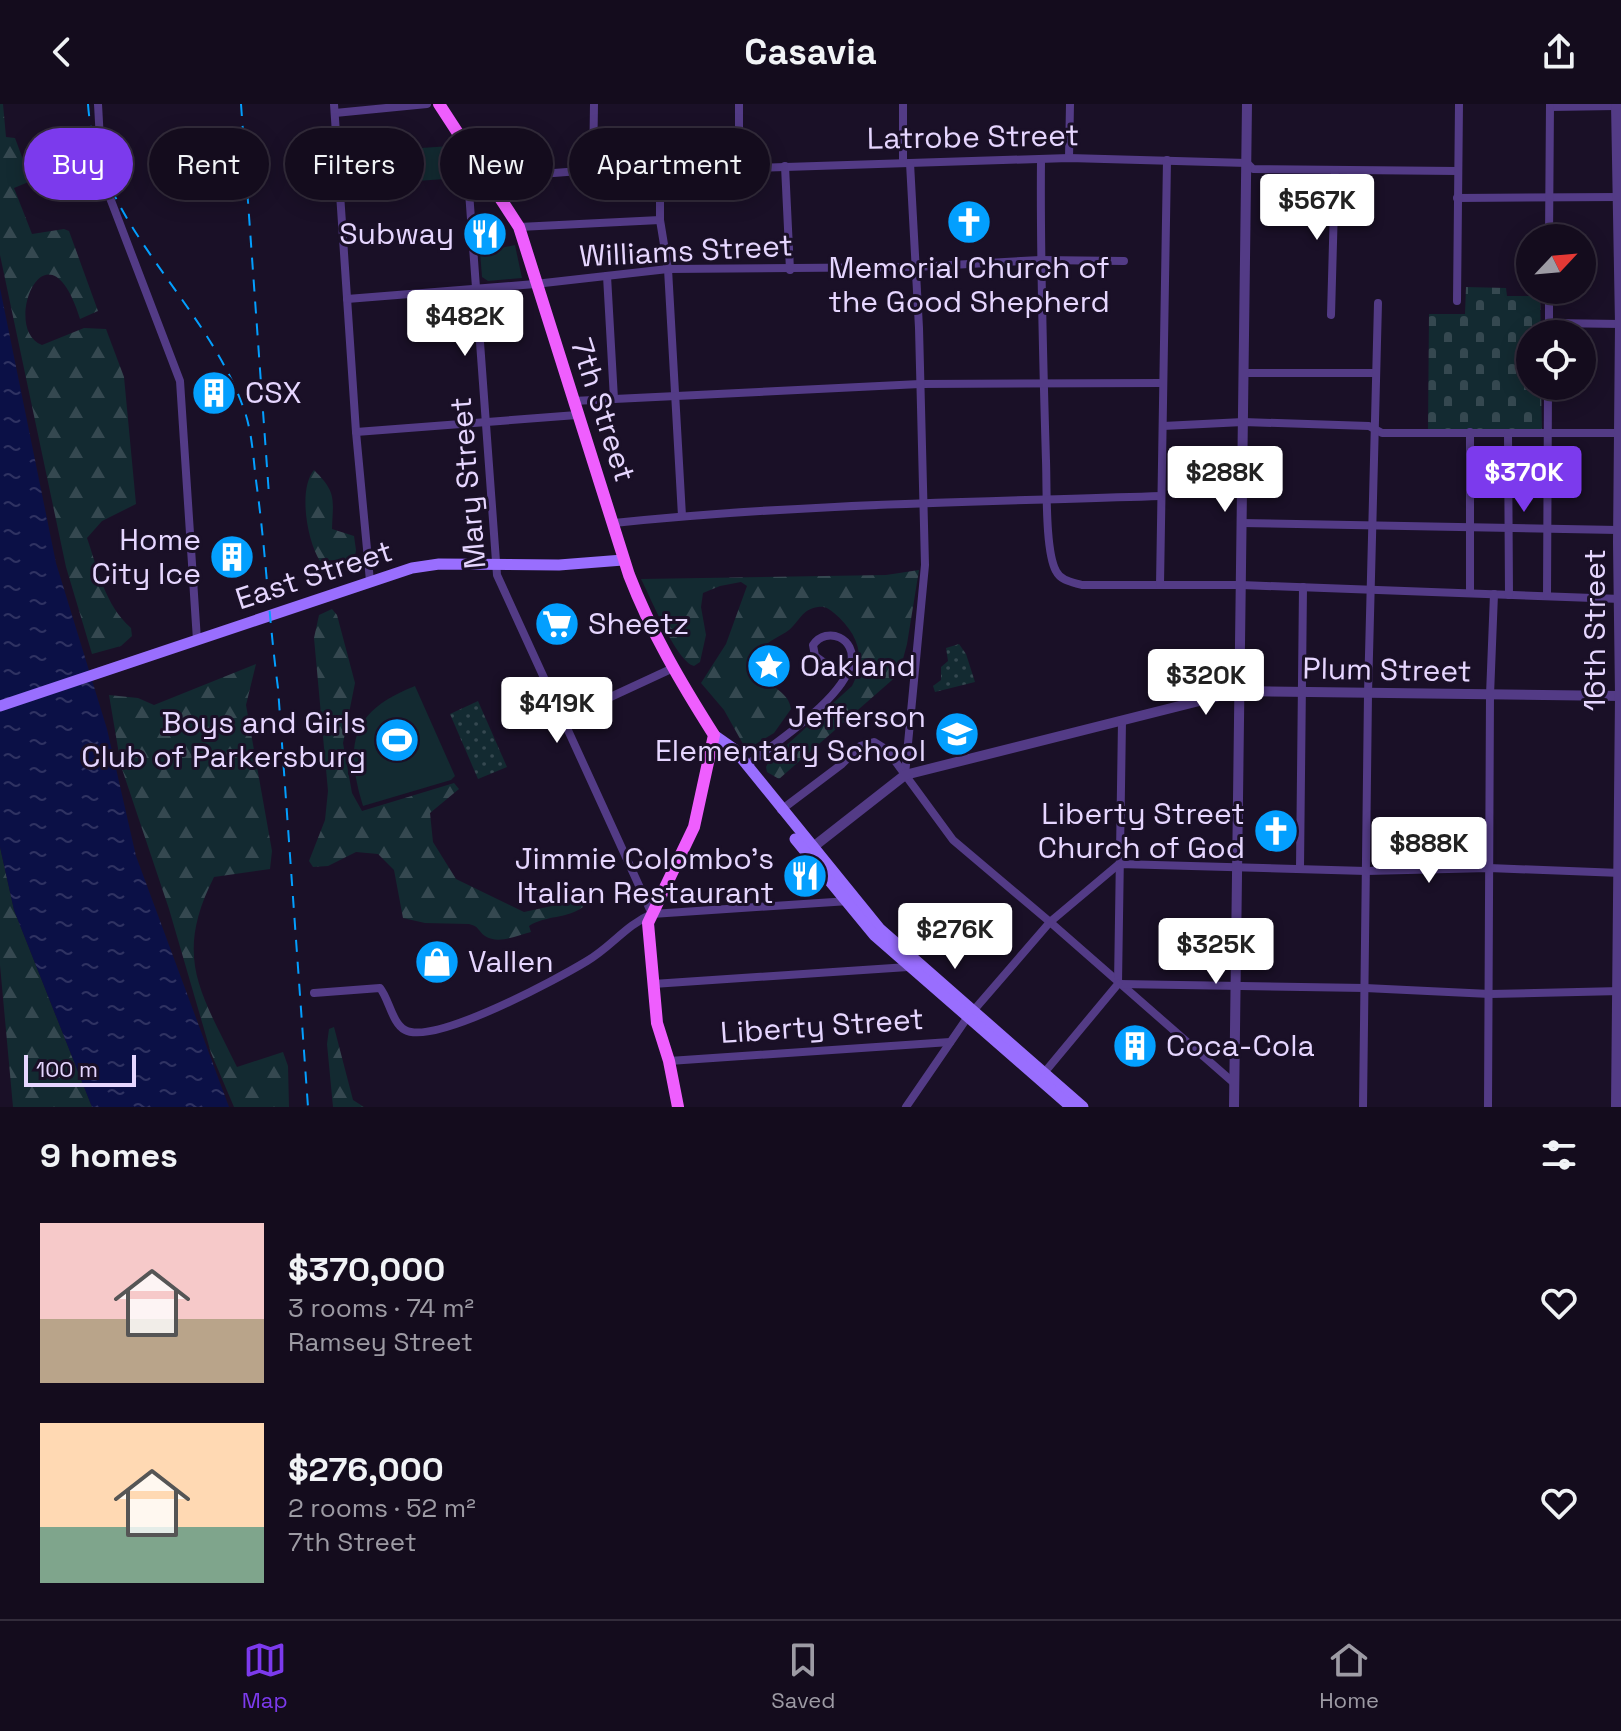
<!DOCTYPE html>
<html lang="en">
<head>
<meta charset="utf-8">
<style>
	body { margin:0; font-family:"Space Grotesk",sans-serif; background:#211a2a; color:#f1f3f6; height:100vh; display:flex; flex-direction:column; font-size:30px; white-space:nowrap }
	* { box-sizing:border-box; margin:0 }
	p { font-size:26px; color:#9d9ba4 }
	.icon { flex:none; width:44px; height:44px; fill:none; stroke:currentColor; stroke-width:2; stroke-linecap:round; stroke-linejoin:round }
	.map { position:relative; height:1003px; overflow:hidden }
	.details { display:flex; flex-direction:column; background:#140c1d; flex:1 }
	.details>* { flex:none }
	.hud { position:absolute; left:24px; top:24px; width:800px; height:72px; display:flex; gap:16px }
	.needle { width:52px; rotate:64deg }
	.controls { position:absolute; left:1516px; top:120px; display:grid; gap:16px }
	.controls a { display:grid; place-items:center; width:80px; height:80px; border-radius:50%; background:#140c1d; box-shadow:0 4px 20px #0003,0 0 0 2px #332c3b; font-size:40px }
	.scale { position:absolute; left:24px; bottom:20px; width:112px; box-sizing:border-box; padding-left:8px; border:4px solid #e6d6ff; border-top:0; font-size:22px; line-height:28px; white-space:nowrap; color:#e6d6ff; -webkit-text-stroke:6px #1a1027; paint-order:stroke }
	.price { position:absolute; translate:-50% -68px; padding:0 18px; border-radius:8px; background:#fff; color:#222; font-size:26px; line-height:52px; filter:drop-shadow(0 2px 4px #0008) }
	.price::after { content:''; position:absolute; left:50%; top:48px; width:24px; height:18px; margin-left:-12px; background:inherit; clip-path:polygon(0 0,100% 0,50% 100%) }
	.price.current { background:#7c3aed; color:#fff }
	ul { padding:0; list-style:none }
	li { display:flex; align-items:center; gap:24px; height:200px; padding:0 40px }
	li span { display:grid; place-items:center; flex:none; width:224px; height:160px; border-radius:0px; color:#555 }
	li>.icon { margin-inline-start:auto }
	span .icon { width:96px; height:96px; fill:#fffc; stroke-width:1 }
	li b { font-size:34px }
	h2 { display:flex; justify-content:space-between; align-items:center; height:96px; padding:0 40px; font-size:34px }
	.chip { padding:0 28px; border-radius:36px; background:#140c1d; box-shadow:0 4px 20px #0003,0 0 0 2px #332c3b; font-size:28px; line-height:72px }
	.chip.current { background:#7c3aed; color:#fff }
	header { display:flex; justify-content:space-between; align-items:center; height:104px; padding:0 40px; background:#140c1d; font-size:36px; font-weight:600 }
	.dock { display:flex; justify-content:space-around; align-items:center; height:112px; border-top:2px solid #332c3b; background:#140c1d; font-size:22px; color:#9d9ba4 }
	.dock a { display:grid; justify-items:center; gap:4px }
	.dock .current { color:#7c3aed }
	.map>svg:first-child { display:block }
</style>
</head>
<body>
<header><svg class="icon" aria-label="back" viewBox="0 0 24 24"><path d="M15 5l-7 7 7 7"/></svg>Casavia<svg class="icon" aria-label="share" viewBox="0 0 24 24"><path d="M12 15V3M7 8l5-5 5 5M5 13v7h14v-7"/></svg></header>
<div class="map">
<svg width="1621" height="1003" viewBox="0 0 1621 1003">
	<defs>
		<pattern id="forest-firs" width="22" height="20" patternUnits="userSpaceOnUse" patternTransform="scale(2)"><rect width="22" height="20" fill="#132a31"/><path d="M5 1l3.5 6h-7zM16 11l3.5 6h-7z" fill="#354850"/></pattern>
		<pattern id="cemetery-stones" width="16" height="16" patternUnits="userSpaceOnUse" patternTransform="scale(2)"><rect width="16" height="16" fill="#132a31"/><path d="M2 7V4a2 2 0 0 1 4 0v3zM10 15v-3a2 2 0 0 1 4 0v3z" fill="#354850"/></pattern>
		<pattern id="park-dots" width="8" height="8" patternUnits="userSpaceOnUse" patternTransform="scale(2)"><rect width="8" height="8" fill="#132a31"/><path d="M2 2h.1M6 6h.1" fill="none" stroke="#354850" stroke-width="1.8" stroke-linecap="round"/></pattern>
		<pattern id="water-ripples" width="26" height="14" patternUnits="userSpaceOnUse" patternTransform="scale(2)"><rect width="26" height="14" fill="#0b1046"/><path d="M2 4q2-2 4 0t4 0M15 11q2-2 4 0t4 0" fill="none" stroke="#2f3262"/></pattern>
	</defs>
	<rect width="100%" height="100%" fill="#1a1027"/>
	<!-- green -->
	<g fill="#132a31">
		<path d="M451,42L458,59L459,74L417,77L405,45Z"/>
		<path d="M515,141L522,174L488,177L482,173L480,148Z"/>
		<path d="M415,582L455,672L451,676L363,702C344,640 351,607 415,582Z"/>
	</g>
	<!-- forest -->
	<g fill="url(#forest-firs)">
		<path d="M0,0H3L6,33L15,34L31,77L14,84L32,130L64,125L69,127L98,207L80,215C47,108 0,226 42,241L84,224L106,225L124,273L136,400L102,417L87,434C98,466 105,501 131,524L132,532L121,542L92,550L66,463L0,151Z"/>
		<path d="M314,366C337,389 333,394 332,425L354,432L356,446L355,452L348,455L320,457C307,437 298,385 314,366Z"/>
		<path d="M919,466L907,540L899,570L779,675L767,668L766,663L769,657L852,582C867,554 858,529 834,509C829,505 825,502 818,503C802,505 799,518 789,526C778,534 767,537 758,548C757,586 788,581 791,605L774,629L749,644L743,640L724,606L701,579L726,540L747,482L741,478L720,482L703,489L701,503L706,531L700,558L694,562C676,557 651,494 641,475L886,471Z"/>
		<path d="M332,505L337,511L355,579L343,639L352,689L362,707L454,679L459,685L430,709L433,738L456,775L524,808L584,795L583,803C567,815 546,811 529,822L531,828C517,831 499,841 485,832C478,827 479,822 469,820L425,819L403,814L394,766L378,750L356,748L328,762L313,763L309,757L325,716L328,687L314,534L319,511Z"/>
		<path d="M256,560L246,601L272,747L270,765L214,773C173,854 201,889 237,963L283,948L288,962L289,1003H234L211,949L169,805L121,662L109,591L138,594L154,601Z"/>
		<path d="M0,743L14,806L92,1003H13L0,861Z"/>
		<path d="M334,923L353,996L364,1003H333L327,940L329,925Z"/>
	</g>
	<!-- cemetery -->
	<path fill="url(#cemetery-stones)" d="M1466,183L1506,184L1507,192H1540L1541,230H1530V282H1541L1542,325H1428L1429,210H1465Z"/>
	<!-- park -->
	<g fill="url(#park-dots)">
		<path d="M959,540L966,550L975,578L935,588L933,582L941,576V563L948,557L946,544Z"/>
		<path d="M478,597L507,663L478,675L450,610Z"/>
	</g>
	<!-- water -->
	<path fill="url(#water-ripples)" d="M0,184L56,459L107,625L136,752L229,1003H92L14,806L0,743Z"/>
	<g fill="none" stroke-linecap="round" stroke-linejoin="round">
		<!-- minor -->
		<g stroke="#533b86" stroke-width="8">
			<path d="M98,0L102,73L180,277L197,536"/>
			<path d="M334,0L356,328L370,477"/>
			<path d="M739,0V63"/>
			<path d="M1550,3L1616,2"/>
			<path d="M335,9L427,0"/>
			<path d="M1069,54L1070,0"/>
			<path d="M1041,55C1040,156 1043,256 1046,357C1047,382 1045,447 1056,467C1061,477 1072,478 1082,481H1241L1621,495"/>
			<path d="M477,59L468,74L497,471L652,810"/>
			<path d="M903,59V0"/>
			<path d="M785,62L790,166"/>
			<path d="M593,66L594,0"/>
			<path d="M660,67V116L668,165L682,412"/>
			<path d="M487,74L593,66L660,67L1069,54L1247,59L1253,65L1458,67"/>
			<path d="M1457,94L1620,93"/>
			<path d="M519,123L660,116"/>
			<path d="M1549,134L1550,0"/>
			<path d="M607,172L614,295"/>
			<path d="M347,195L535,180L668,165L916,163L1040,156L1124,157"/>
			<path d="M1457,197L1459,0"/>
			<path d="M1331,211L1335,66"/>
			<path d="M1549,219L1621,220"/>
			<path d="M1549,230V186"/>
			<path d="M1244,269H1376"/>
			<path d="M573,297L920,280L1163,279"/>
			<path d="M1163,322L1243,318L1369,322L1382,329H1621"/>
			<path d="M356,328L577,311"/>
			<path d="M1508,329L1509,491"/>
			<path d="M614,419C795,400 979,398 1161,392"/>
			<path d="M1241,419L1618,426"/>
			<path d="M1160,481L1167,56"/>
			<path d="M1470,489V328"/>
			<path d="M1547,492L1548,282"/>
			<path d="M563,615L671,565"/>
			<path d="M746,662C775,638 843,596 851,559C857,535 827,521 813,541L815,552L844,573"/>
			<path d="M905,671L925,461L919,224L910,59"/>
			<path d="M781,706L842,660L860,642L874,638L887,646L953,736L1050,818L1234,979"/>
			<path d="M1300,764L1303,483"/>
			<path d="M653,880L908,863"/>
			<path d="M1118,880L1122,617"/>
			<path d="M1119,880L1365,884L1490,890L1621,887"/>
			<path d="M314,889L380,884C389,895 392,919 405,926C434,942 559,874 587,857C611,843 626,821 652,810L849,797"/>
			<path d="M669,957L950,938"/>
			<path d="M1044,969L1118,880"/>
			<path d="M906,1003L967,914L1050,818L1119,760L1366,767L1489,764L1621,769"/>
			<path d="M1363,1003L1368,590L1378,199"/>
			<path d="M1488,1003L1490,591L1494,490"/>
		</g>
		<!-- tertiary -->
		<g stroke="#533b86" stroke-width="10">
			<path d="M808,747L905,671L1239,587L1621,592"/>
			<path d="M1234,1003L1247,0"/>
			<path d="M1616,1003L1620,592L1618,439L1620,220L1616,0"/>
		</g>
		<!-- secondary -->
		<g stroke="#996efe" stroke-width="11">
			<path d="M0,602L412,464L439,460L559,461L623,456"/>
			<path d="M714,631L734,645L880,825L1083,1003"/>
			<path d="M795,735L874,831L1071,1003"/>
		</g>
		<!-- primary -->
		<path stroke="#ef5efe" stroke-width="12" d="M439,0L519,123L629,471C651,528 681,579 714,631L694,723L648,819L657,919L669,957L678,1003"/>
		<!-- rail -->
		<g stroke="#039ffe" stroke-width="2" stroke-dasharray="12 10" stroke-linecap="butt">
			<path d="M88,0C96,118 202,194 242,300C253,327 253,356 257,384C266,450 269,517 278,584L308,1003"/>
			<path d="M241,0L269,391"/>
		</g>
	</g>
	<!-- icons -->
	<defs>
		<g id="church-disc" transform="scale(2.3)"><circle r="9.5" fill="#039ffe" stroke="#1a1027"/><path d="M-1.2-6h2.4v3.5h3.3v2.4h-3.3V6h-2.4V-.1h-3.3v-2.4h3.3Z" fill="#fff"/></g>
		<g id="restaurant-disc" transform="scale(2.3)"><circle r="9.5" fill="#039ffe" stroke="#1a1027"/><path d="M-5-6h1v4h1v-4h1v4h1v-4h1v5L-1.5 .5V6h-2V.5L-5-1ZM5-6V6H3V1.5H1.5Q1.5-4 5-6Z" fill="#fff"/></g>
		<g id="building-disc" transform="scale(2.3)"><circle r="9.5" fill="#039ffe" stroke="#1a1027"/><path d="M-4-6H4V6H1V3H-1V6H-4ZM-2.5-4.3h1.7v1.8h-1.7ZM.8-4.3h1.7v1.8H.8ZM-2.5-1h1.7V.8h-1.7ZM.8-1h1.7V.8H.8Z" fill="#fff"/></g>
		<g id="supermarket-disc" transform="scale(2.3)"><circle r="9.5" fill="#039ffe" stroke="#1a1027"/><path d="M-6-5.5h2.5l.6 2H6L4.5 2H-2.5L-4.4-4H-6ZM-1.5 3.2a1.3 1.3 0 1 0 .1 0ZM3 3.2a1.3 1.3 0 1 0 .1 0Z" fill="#fff"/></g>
		<g id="sight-disc" transform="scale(2.3)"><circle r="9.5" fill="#039ffe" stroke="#1a1027"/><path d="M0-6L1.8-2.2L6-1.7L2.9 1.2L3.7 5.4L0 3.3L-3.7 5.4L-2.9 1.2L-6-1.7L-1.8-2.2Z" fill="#fff"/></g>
		<g id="school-disc" transform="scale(2.3)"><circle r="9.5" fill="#039ffe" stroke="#1a1027"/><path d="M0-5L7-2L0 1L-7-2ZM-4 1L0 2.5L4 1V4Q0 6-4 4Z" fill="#fff"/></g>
		<g id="stadium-disc" transform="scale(2.3)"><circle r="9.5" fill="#039ffe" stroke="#1a1027"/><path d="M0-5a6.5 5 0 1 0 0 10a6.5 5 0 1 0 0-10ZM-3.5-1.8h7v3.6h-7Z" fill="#fff"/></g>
		<g id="shop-disc" transform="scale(2.3)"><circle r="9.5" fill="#039ffe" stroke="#1a1027"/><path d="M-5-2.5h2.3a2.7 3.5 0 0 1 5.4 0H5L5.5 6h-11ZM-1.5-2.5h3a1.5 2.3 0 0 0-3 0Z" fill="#fff"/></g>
	</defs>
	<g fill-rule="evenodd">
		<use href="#church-disc" x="969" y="118"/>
		<use href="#restaurant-disc" x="485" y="130"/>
		<use href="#building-disc" x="214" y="289"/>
		<use href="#building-disc" x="232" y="453"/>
		<use href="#supermarket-disc" x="557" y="520"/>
		<use href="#sight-disc" x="769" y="562"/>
		<use href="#school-disc" x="957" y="630"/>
		<use href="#stadium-disc" x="397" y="636"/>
		<use href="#church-disc" x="1276" y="727"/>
		<use href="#restaurant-disc" x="805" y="772"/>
		<use href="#shop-disc" x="437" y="858"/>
		<use href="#building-disc" x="1135" y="942"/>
	</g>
	<g text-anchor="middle" stroke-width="6" stroke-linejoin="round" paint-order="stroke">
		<!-- street labels -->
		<g font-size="30" fill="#e6d6ff" stroke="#1a1027">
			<text transform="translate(973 33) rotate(-1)" y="10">Latrobe Street</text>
			<text transform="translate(686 147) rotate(-3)" y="10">Williams Street</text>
			<text transform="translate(603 306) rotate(72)" y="10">7th Street</text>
			<text transform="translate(468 379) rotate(-95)" y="10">Mary Street</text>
			<text transform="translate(314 471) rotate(-18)" y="10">East Street</text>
			<text transform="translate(1595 526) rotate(-90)" y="10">16th Street</text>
			<text transform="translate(1387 566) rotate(1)" y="10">Plum Street</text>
			<text transform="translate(822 922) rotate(-4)" y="10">Liberty Street</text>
		</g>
		<!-- poi labels -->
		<g font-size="30" fill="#e6d6ff" stroke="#1a1027" text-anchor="end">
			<text x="454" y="140">Subway</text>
			<text x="969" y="174" text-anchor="middle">Memorial Church of<tspan x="969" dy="34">the Good Shepherd</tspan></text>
			<text x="245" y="299" text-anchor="start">CSX</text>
			<text x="201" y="446">Home<tspan x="201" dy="34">City Ice</tspan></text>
			<text x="588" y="530" text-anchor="start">Sheetz</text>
			<text x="800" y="572" text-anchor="start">Oakland</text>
			<text x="926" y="623">Jefferson<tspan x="926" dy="34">Elementary School</tspan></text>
			<text x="366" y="629">Boys and Girls<tspan x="366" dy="34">Club of Parkersburg</tspan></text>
			<text x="1245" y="720">Liberty Street<tspan x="1245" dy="34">Church of God</tspan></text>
			<text x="774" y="765">Jimmie Colombo's<tspan x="774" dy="34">Italian Restaurant</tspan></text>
			<text x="468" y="868" text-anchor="start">Vallen</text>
			<text x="1166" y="952" text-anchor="start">Coca-Cola</text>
		</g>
	</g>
</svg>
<div class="controls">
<a><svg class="needle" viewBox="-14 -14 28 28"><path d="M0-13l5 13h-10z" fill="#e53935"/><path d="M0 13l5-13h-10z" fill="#9d9ba4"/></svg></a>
<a><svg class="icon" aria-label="locate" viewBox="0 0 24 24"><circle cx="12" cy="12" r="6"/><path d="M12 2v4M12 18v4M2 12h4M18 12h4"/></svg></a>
</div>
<div class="scale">100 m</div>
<b class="price" style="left:1317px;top:138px">$567K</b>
<b class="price" style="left:465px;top:254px">$482K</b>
<b class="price" style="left:1225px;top:410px">$288K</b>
<b class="price current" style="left:1524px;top:410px">$370K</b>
<b class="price" style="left:1206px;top:613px">$320K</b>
<b class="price" style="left:557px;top:641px">$419K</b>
<b class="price" style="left:1429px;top:781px">$888K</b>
<b class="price" style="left:955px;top:867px">$276K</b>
<b class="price" style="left:1216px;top:882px">$325K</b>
<div class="hud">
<a class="chip current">Buy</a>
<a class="chip">Rent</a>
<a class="chip">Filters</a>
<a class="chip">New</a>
<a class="chip">Apartment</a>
</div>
</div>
<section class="details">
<h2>9 homes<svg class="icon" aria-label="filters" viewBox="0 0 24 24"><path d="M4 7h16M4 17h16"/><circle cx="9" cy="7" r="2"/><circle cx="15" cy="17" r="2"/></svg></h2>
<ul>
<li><span style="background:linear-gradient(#f6c9c9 60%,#b9a48a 0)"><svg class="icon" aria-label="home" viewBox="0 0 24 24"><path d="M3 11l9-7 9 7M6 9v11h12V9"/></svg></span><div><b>$370,000</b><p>3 rooms · 74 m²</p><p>Ramsey Street</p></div><svg class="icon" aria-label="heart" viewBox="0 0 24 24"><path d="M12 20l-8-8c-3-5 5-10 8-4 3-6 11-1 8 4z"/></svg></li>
<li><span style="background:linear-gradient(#ffd9b3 65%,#7fa58c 0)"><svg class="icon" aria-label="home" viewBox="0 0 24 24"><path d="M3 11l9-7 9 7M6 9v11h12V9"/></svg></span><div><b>$276,000</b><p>2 rooms · 52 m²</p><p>7th Street</p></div><svg class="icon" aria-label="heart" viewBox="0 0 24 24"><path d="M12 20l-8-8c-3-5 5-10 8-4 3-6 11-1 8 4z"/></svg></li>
</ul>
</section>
<nav class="dock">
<a class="current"><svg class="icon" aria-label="map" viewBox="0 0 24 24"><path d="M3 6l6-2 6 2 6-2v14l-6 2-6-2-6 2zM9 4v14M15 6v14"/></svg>Map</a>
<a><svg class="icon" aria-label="saved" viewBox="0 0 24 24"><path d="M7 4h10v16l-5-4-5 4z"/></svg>Saved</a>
<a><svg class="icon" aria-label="home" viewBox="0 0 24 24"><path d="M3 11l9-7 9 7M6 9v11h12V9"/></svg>Home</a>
</nav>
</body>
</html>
